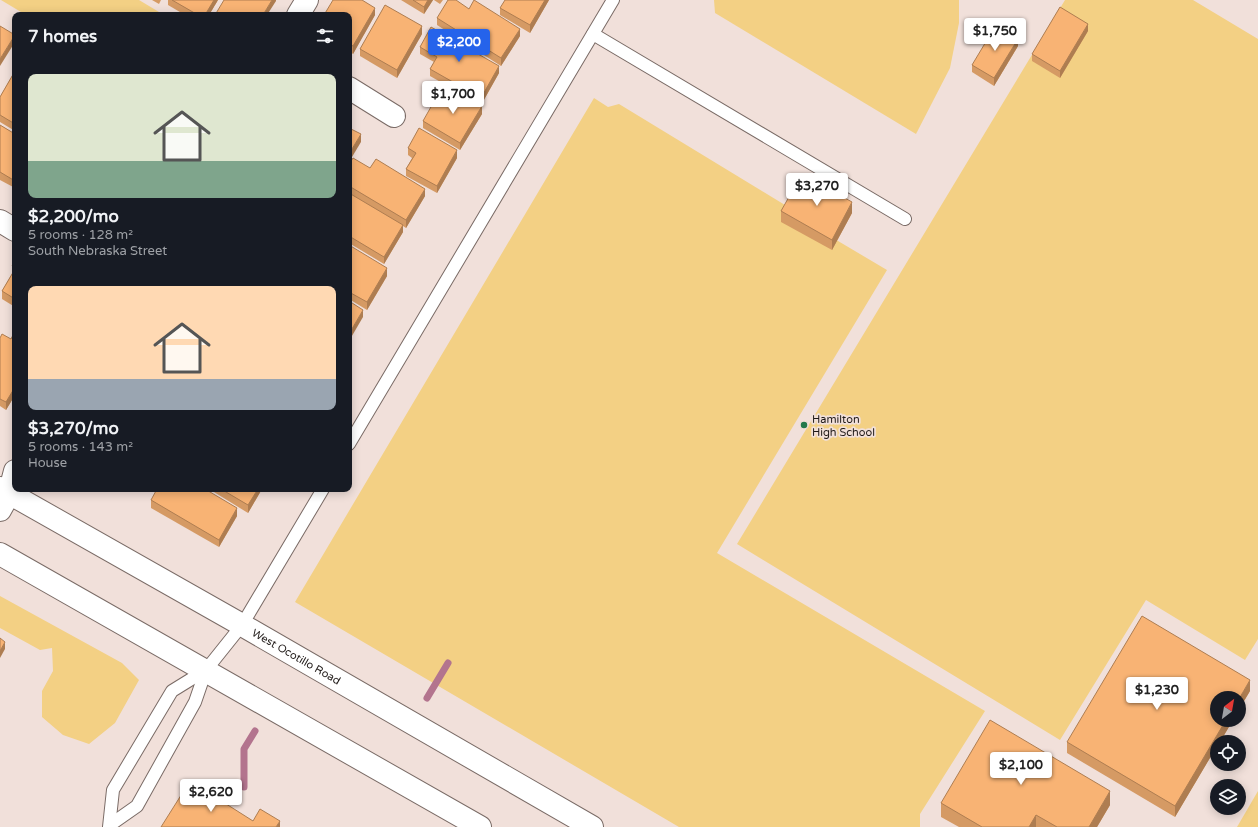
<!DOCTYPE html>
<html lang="en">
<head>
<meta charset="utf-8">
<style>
	body { margin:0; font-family:"Varela Round",sans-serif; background:#20242c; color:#f1f3f6; height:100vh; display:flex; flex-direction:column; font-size:15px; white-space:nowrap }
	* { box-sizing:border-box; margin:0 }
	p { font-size:13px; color:#9ea1a6 }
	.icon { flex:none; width:22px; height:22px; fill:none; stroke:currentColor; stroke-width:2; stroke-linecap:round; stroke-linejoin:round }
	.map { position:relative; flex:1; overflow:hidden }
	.side { position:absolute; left:12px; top:12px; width:340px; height:480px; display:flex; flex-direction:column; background:#171b24; border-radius:8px; box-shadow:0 2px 10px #0003 }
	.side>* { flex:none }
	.needle { width:26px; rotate:31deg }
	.controls { position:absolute; left:1210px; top:691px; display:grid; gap:8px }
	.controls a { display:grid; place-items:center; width:36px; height:36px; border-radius:50%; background:#171b24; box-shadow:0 2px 10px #0003; font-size:20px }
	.price { position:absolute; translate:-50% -34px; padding:0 9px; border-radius:4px; background:#fff; color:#222; font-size:13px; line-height:26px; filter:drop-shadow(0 1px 2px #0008) }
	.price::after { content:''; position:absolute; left:50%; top:24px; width:12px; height:9px; margin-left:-6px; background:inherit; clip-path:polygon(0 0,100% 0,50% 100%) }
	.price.selected { background:#2563eb; color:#fff }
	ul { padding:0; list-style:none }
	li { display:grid; align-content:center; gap:8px; height:212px; padding:0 16px }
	li span { display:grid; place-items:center; height:124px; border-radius:8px; color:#555 }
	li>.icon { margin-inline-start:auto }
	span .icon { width:72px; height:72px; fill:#fffc; stroke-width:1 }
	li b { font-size:17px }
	h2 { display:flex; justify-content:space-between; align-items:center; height:48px; padding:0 16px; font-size:17px }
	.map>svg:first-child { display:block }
</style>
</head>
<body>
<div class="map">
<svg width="1258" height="827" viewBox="0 0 1258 827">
	<rect width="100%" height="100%" fill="#f1e0da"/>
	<!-- green -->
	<g fill="#f3d084">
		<path d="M1,0H139L164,15H26Z"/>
		<path d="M714,0H959V23L950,68L916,134L715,13Z"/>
		<path d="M1065,0H1193L1258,39V639L1245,660L1146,600L1060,740L737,544Z"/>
		<path d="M594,98L608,107L619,104L785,205L784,209L887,270L717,553L985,711L920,814V827H679L295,602Z"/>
		<path d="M0,596L122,663L139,680L115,723L89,744L63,735L42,717V691L53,671L52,648L40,650L0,628Z"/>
		<path d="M1258,791V827H1237Z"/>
	</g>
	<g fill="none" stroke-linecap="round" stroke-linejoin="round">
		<!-- stream -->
		<g stroke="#b3748e" stroke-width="7">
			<path d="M427,698L448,663"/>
			<path d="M244,787V749L255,731"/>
		</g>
		<!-- service casing -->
		<g stroke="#7a6b66" stroke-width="14">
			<g id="service">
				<path d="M593,34L905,219"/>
				<path d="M349,444L613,0"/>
				<path d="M110,825L137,806L195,702L206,670"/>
				<path d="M109,827L113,790L172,691L206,670L242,625L323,489"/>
			</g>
		</g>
		<!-- minor casing -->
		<g stroke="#7a6b66" stroke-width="24">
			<g id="minor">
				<path d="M298,15L307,0"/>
				<path d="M349,88L394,116"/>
				<path d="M0,221L15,230"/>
				<path d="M0,510L9,494L15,471"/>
			</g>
		</g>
		<!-- secondary casing -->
		<g stroke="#7a6b66" stroke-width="24">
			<g id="secondary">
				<path id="s1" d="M0,488L242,625L592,827"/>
				<path d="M0,554L480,827"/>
			</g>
		</g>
		<!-- service -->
		<use href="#service" stroke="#fff" stroke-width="12"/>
		<!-- minor -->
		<use href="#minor" stroke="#fff" stroke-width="22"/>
		<!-- secondary -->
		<use href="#secondary" stroke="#fff" stroke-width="22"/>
	</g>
	<!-- wall -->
	<g fill="#d59a64">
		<path d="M152,0H161L159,4Z"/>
		<path d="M168,0H218L209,15H185L168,5Z"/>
		<path d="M401,0H433L424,14Z"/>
		<path d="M434,0H443L440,4Z"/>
		<path d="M549,0L530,33L500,15V8Z"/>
		<path d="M469,9L520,36L501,66L437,25V18Z"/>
		<path d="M349,15H375L353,54L349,51Z"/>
		<path d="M1088,31L1060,78L1032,61V54Z"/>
		<path d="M422,34L397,78L360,56V49Z"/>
		<path d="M1018,46L994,86L972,72V65Z"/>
		<path d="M420,47L499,73L481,105L430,76V69L434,62L420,54Z"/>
		<path d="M15,71V131L0,122V97Z"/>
		<path d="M445,103L482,114L460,150L423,128V121Z"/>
		<path d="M0,125L15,134V188L0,180Z"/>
		<path d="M408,148L457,158L437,193L406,176V169L412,158L408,155Z"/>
		<path d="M349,164L370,168L425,196L406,228L403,226V232L384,264L349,243Z"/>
		<path d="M781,211L852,213L832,250L781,222Z"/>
		<path d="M349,245L387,276L367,310L349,299Z"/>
		<path d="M15,261V307L2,299V291L12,274V266Z"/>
		<path d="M15,331V395L6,410L0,406V338L11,339Z"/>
		<path d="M147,489H154L152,492Z"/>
		<path d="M209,489H262L248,513Z"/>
		<path d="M151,500L237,516L219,547L151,508Z"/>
		<path d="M1250,691L1220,742H1217V746L1175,817L1067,753V742Z"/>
		<path d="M941,803L1110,805L1097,827H959L941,817Z"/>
	</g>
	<!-- shaded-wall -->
	<g fill="#ae7d51">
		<path d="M214,0H218L209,15H205Z"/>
		<path d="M272,0H276V1L267,15H263Z"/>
		<path d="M428,0H433L424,14V7Z"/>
		<path d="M545,0H549L530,33V25Z"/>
		<path d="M375,8V15L353,54V46Z"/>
		<path d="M1088,24V31L1060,78V71Z"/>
		<path d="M422,26V34L397,78V70Z"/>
		<path d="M520,29V36L501,66V58Z"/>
		<path d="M15,35V42L0,66V59Z"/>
		<path d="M1018,39V46L994,86V78Z"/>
		<path d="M499,66V73L481,105V98Z"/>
		<path d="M482,106V114L460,150V143Z"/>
		<path d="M361,134V142L349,162V154Z"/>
		<path d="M457,150V158L437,193V186Z"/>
		<path d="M425,189V196L406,228V220Z"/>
		<path d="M852,202V213L832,250V240Z"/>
		<path d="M403,225V232L384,264V257Z"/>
		<path d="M387,268V276L367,310V302Z"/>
		<path d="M363,310V317L349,341V334Z"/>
		<path d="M15,387V395L6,410V402Z"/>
		<path d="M258,489H262L248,513V505Z"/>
		<path d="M237,508V516L219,547V540Z"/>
		<path d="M5,642V649L0,658V651Z"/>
		<path d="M1250,680V691L1239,709V699Z"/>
		<path d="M1226,720H1233L1220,742H1217V746L1175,817V806Z"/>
		<path d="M1110,791V805L1097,827H1089Z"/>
		<path d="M1036,815V827H1029Z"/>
		<path d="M280,821V827H276Z"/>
	</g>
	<!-- building -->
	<g fill="#f8b374" stroke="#ae7d51">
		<path d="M172,0H214L205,15H198Z"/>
		<path d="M224,0H272L263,15H215Z"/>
		<path d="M333,0H362L375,8L353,46L349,44V15H324Z"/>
		<path d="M413,0H428L424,7Z"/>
		<path d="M448,0H456L469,9L474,0L520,29L501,58L437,18Z"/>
		<path d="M505,0H545L530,25L500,8Z"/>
		<path d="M385,5L422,26L397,70L360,49Z"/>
		<path d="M1060,7L1088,24L1060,71L1032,54Z"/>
		<path d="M996,25L1018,39L994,78L972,65Z"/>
		<path d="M0,26L15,35L0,59Z"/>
		<path d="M431,27L499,66L481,98L430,69L437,57L420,47Z"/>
		<path d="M15,71V124L0,115V97Z"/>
		<path d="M453,89L482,106L460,143L423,121L436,98L445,103Z"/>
		<path d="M0,125L15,134V181L0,172Z"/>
		<path d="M349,128L361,134L349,154Z"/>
		<path d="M419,128L457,150L437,186L406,169L416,153L408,148Z"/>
		<path d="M353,158L370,168L376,159L425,189L406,220L349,186V164Z"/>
		<path d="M802,174L852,202L832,240L781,211Z"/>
		<path d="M349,193L403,225L384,257L349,236Z"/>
		<path d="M349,245L387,268L367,302L349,292Z"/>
		<path d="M15,261V268L12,266Z"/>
		<path d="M15,269V299L2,291Z"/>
		<path d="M349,301L363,310L349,334Z"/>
		<path d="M15,331V387L6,402L0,399V338L2,334L11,339Z"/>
		<path d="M157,489H205L237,508L219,540L151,500Z"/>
		<path d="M221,489H258L248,505Z"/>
		<path d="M1142,616L1250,680L1239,699V698H1217V720H1226L1175,806L1067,742Z"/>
		<path d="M0,638L5,642L0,651Z"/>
		<path d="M990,720L1110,791L1089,827H1057L1036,815L1029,827H982L941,803Z"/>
		<path d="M190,781L253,821L260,809L280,821L276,827H161Z"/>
	</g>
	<!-- markers -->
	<circle fill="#23794c" stroke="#f1e0da" stroke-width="1.5" cx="804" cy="425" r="4"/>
	<g text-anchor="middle" stroke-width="3.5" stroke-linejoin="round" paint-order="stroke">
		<!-- poi labels -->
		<g font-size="11" fill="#1e1816" stroke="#f1e0da" text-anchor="start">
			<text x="812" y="423">Hamilton<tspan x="812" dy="13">High School</tspan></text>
		</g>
		<!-- street labels -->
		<g font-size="11" fill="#1e1816" stroke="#f1e0da">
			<text dy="4" stroke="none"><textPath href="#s1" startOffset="341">West Ocotillo Road</textPath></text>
		</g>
	</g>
</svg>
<div class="controls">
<a><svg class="needle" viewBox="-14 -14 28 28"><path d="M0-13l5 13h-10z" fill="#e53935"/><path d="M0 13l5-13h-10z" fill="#9ea1a6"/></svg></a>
<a><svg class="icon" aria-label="locate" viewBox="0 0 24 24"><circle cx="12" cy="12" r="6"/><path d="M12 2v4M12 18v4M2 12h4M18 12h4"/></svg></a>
<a><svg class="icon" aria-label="layers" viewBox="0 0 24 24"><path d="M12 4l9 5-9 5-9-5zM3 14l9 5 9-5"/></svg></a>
</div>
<b class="price" style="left:995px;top:52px">$1,750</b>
<b class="price selected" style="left:459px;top:63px">$2,200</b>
<b class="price" style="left:453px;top:115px">$1,700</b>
<b class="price" style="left:817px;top:207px">$3,270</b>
<b class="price" style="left:1157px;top:711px">$1,230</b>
<b class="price" style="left:1021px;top:786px">$2,100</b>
<b class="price" style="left:211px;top:813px">$2,620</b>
<section class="side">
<h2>7 homes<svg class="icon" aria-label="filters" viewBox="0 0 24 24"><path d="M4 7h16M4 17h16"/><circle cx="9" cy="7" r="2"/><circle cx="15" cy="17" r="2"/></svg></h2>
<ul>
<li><span style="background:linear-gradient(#dfe7d0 70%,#7fa58c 0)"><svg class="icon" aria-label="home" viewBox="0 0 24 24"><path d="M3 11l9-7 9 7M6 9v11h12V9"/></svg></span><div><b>$2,200/mo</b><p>5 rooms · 128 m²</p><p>South Nebraska Street</p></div></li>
<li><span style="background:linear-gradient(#ffd9b3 75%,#9aa5b1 0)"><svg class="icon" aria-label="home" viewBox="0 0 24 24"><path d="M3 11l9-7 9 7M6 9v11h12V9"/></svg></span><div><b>$3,270/mo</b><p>5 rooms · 143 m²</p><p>House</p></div></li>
</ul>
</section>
</div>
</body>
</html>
